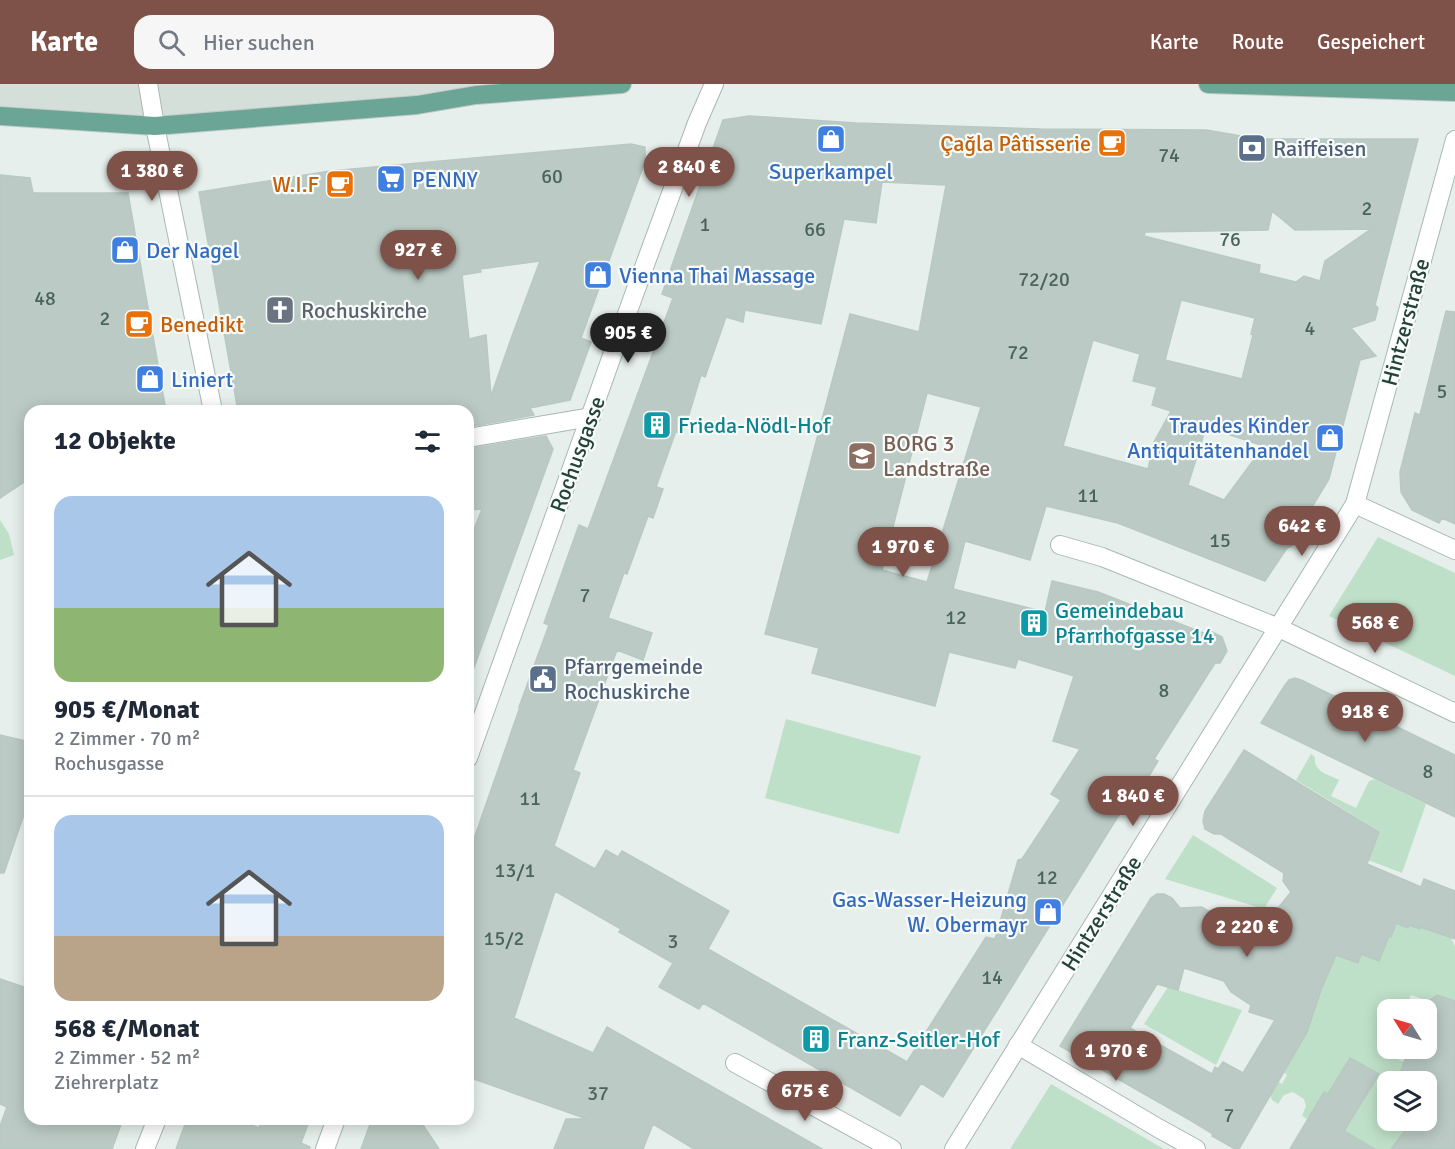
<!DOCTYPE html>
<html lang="de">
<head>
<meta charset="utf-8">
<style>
	body { margin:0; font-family:Signika,sans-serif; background:#f6f6f7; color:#1f2937; height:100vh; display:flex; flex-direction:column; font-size:22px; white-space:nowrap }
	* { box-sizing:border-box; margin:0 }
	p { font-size:20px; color:#747a83 }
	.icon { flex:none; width:33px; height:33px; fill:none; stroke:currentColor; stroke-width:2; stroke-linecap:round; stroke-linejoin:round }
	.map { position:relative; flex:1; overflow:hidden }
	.side { position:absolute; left:24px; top:321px; width:450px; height:720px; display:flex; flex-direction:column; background:#fff; border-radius:18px; box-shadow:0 3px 15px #0003 }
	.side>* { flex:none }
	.needle { width:39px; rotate:307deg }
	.controls { position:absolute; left:1377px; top:915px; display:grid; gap:12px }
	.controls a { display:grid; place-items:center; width:60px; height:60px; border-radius:12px; background:#fff; box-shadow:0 3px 15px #0003; font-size:30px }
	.price { position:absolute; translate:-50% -51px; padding:0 14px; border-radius:21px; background:#7f5249; color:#fff; font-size:20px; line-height:39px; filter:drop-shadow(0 2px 3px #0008) }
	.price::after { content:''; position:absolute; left:50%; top:36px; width:18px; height:14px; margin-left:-9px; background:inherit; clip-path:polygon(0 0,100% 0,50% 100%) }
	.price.active { background:#222; color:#fff }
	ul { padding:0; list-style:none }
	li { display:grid; align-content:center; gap:12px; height:318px; padding:0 30px }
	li+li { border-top:2px solid #e0e1e3 }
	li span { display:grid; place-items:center; height:186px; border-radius:18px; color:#555 }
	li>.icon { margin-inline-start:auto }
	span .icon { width:108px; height:108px; fill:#fffc; stroke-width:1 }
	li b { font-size:26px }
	h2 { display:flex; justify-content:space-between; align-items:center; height:72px; padding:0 30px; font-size:26px }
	header { display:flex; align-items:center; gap:36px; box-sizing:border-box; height:84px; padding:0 30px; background:#7f5249; color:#fff }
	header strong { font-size:28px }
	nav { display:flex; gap:33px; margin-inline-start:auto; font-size:21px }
	.search { width:420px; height:54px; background:#f6f6f7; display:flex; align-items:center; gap:15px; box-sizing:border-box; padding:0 21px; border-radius:18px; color:#747a83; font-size:22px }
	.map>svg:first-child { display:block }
</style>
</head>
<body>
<header>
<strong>Karte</strong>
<div class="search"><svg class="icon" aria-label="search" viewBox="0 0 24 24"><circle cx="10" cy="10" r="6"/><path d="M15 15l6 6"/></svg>Hier suchen</div>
<nav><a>Karte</a><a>Route</a><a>Gespeichert</a></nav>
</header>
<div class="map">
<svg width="1455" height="1065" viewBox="0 0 1455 1065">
	<rect width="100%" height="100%" fill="#e6efeb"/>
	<!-- built -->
	<path fill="#d4dfda" d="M0,0H476V11L265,33L0,32Z"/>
	<!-- green -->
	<g fill="#bfe0c8">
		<path d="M0,436L9,450L14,471L0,476Z"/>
		<path d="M1378,453L1455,489V592L1329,532Z"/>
		<path d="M786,635L921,672L899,750L765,714Z"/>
		<path d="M1311,670L1315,673C1313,688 1328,690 1339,696L1331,712L1356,724L1369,697L1375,695L1426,720L1402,789L1368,776L1379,747L1296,696Z"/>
		<path d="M1193,751L1277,804L1264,825L1165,795Z"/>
		<path d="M1396,839L1408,844L1409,841L1419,845L1420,843L1451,854L1455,862V917L1437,911L1428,917L1411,911L1406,925L1388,926V964L1394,965L1391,973L1414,981L1405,997L1388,998V1036H1426L1432,1038C1424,1040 1414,1040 1407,1044L1409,1065H1375L1344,1048L1366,1011L1373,987L1350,974L1328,1010L1324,1008L1317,1019L1321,1022L1309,1036L1302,1032L1306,1022L1304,1015L1293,1008L1284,1011L1278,1020L1272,1016L1270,1010L1277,997L1282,1000L1287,991L1283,988L1307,946L1320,909L1336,871L1357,878L1361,870L1379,877L1389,852H1391Z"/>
		<path d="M1168,903L1242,926L1216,981L1144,940Z"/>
		<path d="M1051,1000L1164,1065H1010Z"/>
	</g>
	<!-- building -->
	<g fill="#bbcac4" stroke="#b8c9c2" stroke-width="1.5" fill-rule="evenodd">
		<path d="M749,32L856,39L1041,45L1206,46L1259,55H1418L1380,201L1375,221L1378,224L1375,236L1351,244L1376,272L1360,276L1329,395L1306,433L1305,443L1293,461L1287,464L1265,497L1118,439L1046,422L1030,476L965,457L953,505L1045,528L1052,497L1098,508L1206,550L1210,547L1222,553L1227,567L1220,579H1215L1154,675L1158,677L1127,729L1122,726L943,1013L921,999L900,1032L703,919L699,925L659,903L673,879L619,848L621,845L555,807L514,934L593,969L607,943L822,1065H694L653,1040L643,1065H554L566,1035H587L468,993V772L520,623H519L549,541L544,539L579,441L588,445L673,214L662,210L723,36ZM882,98L946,101L919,248L850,230L765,550L819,564L812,589L935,622L949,568L1015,584L1018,575L1074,592L1053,657L1080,665L1051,710L1061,716L1022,775L1018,776L995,855L986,853L907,978L708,865L729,827L622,767L618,773L606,766L595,785L554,762L580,689L573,686L617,566L643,576L652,549L608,534L624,489L627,490L648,432L653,434L663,405L656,403L676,347L683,350L701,291L705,293L726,233L743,238L745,226L821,240L844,135L876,139ZM1272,127L1295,146L1371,145L1325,177L1320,197L1304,192L1296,198L1259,189L1260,181L1144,152L1145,148L1268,146ZM1181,216L1255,234L1251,250L1253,251L1242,295L1165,276ZM1093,256L1140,270L1133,297L1157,303L1152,321L1171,327L1154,358L1148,385L1063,362ZM927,309L981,323L927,498L882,486ZM1206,343L1264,362L1224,416L1188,401Z"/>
		<path d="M631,60L645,63V77L581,254L591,258L570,316L530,324L534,331L468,343V327H238L199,108L330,87ZM540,177L512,252L491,312L486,251L469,255L462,191L481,188L480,185Z"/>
		<path d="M0,91L30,94L33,109H128L166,327H30V394L0,414Z"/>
		<path d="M1446,227L1455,228V440L1442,434L1439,439L1412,426L1401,408L1400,388L1415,329L1420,331Z"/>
		<path d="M546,352L553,365L472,589H468V461L482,425L468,426V365Z"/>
		<path d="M1295,594L1301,596L1455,671V733L1261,639L1285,601L1289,596Z"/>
		<path d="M0,651L30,658V713L4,789H0Z"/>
		<path d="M1244,666L1379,748L1367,780L1421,803L1424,795L1455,807V855L1420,843V845L1409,841L1408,844L1396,839L1391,853L1389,852L1379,877L1361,870L1358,879L1336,871L1321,906L1307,948L1239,1065H1235L1212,1052L1213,1050L1190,1036L1060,962L1151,814L1157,810H1164L1172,814L1180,824L1202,823L1213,830L1254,842L1259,839L1265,840L1291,808L1283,797L1284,789L1221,750H1214L1205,745L1203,737L1205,727ZM1184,884L1224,897L1231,908L1251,921L1249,928L1275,936L1243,989L1223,978L1218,985L1215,983L1212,990L1130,944L1157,900L1178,906Z"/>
		<path d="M0,895L30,905V1035H123L112,1065H0V1042L7,1023L0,1020Z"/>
		<path d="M1437,911L1455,917V1065H1391L1407,1044L1411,1042L1426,1038V998H1397L1409,964H1426V926H1424L1427,918Z"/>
		<path d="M1350,974L1379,990L1344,1047L1375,1065H1290L1324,1008L1328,1010Z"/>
		<path d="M187,1035H236L259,1044L262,1035H310L301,1059L310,1063L309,1065H176Z"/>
		<path d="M372,1035H419L439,1065H361Z"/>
	</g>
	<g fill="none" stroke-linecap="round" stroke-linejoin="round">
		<!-- minor casing -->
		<g stroke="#a8b8b2" stroke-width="20">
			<g id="minor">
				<path d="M148,0L155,42L213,327"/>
				<path d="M468,354L591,333"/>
				<path d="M1355,420L1455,466"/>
				<path d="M1060,461L1102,473L1279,544L1455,629"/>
				<path d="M468,674L632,216L697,39L714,0"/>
				<path d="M1018,961L1158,1044L1196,1065"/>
				<path d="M735,979L892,1065"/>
				<path d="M145,1065L157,1035"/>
				<path d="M325,1065L336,1035"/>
				<path d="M954,1065L1355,420L1455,56"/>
			</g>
		</g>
		<!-- major casing -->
		<g stroke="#c2cac8" stroke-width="20">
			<g id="major">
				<path d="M1208,0L1455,8"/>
				<path d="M0,32L155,42L417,21L476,11L622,0"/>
			</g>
		</g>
		<!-- minor -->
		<use href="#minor" stroke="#fff" stroke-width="18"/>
		<!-- major -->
		<use href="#major" stroke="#6aa596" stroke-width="18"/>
	</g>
	<!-- icons -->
	<defs>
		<g id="shop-square" transform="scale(1.5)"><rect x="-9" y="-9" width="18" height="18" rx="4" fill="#3f7fe0" stroke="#f7fbf9"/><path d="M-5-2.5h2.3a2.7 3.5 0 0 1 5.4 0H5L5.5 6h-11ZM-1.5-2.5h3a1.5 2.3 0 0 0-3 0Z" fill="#fff"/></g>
		<g id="cafe-square" transform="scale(1.5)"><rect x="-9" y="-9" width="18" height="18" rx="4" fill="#e8710a" stroke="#f7fbf9"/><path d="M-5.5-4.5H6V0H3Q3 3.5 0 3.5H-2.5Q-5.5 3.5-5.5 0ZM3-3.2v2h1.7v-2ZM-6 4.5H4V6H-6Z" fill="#fff"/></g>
		<g id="bank-square" transform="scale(1.5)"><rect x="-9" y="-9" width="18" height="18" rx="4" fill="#5c6f8a" stroke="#f7fbf9"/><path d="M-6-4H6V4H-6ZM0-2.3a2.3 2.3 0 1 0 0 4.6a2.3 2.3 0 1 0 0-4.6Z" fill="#fff"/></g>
		<g id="supermarket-square" transform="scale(1.5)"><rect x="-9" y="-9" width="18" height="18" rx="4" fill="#3f7fe0" stroke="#f7fbf9"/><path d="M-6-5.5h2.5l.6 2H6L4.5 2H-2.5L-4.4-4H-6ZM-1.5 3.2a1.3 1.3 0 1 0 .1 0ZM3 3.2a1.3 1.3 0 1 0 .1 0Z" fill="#fff"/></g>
		<g id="church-square" transform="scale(1.5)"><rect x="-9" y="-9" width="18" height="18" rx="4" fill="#6b7280" stroke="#f7fbf9"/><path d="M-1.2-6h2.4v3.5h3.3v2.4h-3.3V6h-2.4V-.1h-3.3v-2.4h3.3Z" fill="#fff"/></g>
		<g id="building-square" transform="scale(1.5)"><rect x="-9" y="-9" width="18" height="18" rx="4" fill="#0f9aa8" stroke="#f7fbf9"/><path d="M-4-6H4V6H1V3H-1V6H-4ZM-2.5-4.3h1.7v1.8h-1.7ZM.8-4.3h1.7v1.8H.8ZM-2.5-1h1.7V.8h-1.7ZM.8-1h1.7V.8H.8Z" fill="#fff"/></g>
		<g id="school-square" transform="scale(1.5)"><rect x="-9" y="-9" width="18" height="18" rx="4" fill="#8d6e63" stroke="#f7fbf9"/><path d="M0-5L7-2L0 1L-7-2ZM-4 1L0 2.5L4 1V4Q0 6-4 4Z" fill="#fff"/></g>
		<g id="civic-square" transform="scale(1.5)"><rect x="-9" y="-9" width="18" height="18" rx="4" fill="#5c6f8a" stroke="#f7fbf9"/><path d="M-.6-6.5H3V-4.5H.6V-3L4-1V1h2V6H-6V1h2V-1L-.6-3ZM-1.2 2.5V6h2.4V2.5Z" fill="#fff"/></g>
	</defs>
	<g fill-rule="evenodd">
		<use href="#shop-square" x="831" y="55"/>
		<use href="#cafe-square" x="1112" y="59"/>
		<use href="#bank-square" x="1252" y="64"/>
		<use href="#supermarket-square" x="391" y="95"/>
		<use href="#cafe-square" x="340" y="100"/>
		<use href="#shop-square" x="125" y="166"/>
		<use href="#shop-square" x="598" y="191"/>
		<use href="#church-square" x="280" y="226"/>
		<use href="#cafe-square" x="139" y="240"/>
		<use href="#shop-square" x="150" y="295"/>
		<use href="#building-square" x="657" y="341"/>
		<use href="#shop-square" x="1330" y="354"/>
		<use href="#school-square" x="862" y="372"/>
		<use href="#building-square" x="1034" y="539"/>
		<use href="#civic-square" x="543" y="595"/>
		<use href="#shop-square" x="1048" y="828"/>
		<use href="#building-square" x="816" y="955"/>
	</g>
	<g text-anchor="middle" stroke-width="4.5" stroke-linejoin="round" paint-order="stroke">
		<!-- number labels -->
		<g font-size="20" fill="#4a645c">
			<text x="1169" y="78">74</text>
			<text x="552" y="99">60</text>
			<text x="1367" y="131">2</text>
			<text x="705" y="147">1</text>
			<text x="815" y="152">66</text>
			<text x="1230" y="162">76</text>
			<text x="1044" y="202">72/20</text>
			<text x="45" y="221">48</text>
			<text x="105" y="241">2</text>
			<text x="1310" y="251">4</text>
			<text x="1018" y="275">72</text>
			<text x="1442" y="314">5</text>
			<text x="1088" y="418">11</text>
			<text x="1220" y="463">15</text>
			<text x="585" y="518">7</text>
			<text x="956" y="540">12</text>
			<text x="1164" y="613">8</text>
			<text x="1428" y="694">8</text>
			<text x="530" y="721">11</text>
			<text x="515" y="793">13/1</text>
			<text x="1047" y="800">12</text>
			<text x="504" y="861">15/2</text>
			<text x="673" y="864">3</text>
			<text x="992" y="900">14</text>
			<text x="598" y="1016">37</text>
			<text x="1229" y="1038">7</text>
		</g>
		<!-- food labels -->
		<g font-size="22" fill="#c56008" stroke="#f7fbf9" text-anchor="end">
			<text x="1091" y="67">Çağla Pâtisserie</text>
			<text x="319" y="108">W.I.F</text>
			<text x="160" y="248" text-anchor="start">Benedikt</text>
		</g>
		<!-- service labels -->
		<g font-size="22" fill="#4e5e75" stroke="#f7fbf9" text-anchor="start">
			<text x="1273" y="72">Raiffeisen</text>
			<text x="564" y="590">Pfarrgemeinde<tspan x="564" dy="25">Rochuskirche</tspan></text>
		</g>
		<!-- shop labels -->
		<g font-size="22" fill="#366cbe" stroke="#f7fbf9" text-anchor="start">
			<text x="831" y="95" text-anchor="middle">Superkampel</text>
			<text x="412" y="103">PENNY</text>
			<text x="146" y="174">Der Nagel</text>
			<text x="619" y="199">Vienna Thai Massage</text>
			<text x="171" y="303">Liniert</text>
			<text x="1309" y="349" text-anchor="end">Traudes Kinder<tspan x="1309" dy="25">Antiquitätenhandel</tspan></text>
			<text x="1027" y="823" text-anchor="end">Gas-Wasser-Heizung<tspan x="1027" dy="25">W. Obermayr</tspan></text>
		</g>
		<!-- worship labels -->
		<g font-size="22" fill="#5b616d" stroke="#f7fbf9" text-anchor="start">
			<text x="301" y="234">Rochuskirche</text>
		</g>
		<!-- street labels -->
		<g font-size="22" fill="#24423a" stroke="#f7fbf9">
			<text transform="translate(1405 238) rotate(-75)" y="8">Hintzerstraße</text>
			<text transform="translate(577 370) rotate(-70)" y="8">Rochusgasse</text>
			<text transform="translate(1101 829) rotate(-58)" y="8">Hintzerstraße</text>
		</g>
		<!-- culture labels -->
		<g font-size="22" fill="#0d838f" stroke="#f7fbf9" text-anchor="start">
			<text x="678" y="349">Frieda-Nödl-Hof</text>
			<text x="1055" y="534">Gemeindebau<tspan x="1055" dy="25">Pfarrhofgasse 14</tspan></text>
			<text x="837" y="963">Franz-Seitler-Hof</text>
		</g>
		<!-- education labels -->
		<g font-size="22" fill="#785e54" stroke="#f7fbf9" text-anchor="start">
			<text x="883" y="367">BORG 3<tspan x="883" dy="25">Landstraße</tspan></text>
		</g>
	</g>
</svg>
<div class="controls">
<a><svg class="needle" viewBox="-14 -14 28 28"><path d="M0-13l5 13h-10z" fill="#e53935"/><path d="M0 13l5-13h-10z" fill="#747a83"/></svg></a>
<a><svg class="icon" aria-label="layers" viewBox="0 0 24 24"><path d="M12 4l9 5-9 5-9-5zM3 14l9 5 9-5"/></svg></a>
</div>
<b class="price" style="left:689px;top:114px">2 840 €</b>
<b class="price" style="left:152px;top:118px">1 380 €</b>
<b class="price" style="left:418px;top:197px">927 €</b>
<b class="price active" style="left:628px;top:280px">905 €</b>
<b class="price" style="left:1302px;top:473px">642 €</b>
<b class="price" style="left:903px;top:494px">1 970 €</b>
<b class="price" style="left:1375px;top:570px">568 €</b>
<b class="price" style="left:1365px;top:659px">918 €</b>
<b class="price" style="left:1133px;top:743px">1 840 €</b>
<b class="price" style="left:1247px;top:874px">2 220 €</b>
<b class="price" style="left:1116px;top:998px">1 970 €</b>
<b class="price" style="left:805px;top:1038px">675 €</b>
<section class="side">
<h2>12 Objekte<svg class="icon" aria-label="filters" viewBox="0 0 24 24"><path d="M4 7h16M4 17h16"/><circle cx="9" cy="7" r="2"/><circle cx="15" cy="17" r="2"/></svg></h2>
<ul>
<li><span style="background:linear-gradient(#a9c7e8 60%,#8fb573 0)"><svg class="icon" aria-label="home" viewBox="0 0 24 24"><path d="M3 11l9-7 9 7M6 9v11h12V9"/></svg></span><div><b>905 €/Monat</b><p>2 Zimmer · 70 m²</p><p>Rochusgasse</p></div></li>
<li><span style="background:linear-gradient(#a9c7e8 65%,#b9a48a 0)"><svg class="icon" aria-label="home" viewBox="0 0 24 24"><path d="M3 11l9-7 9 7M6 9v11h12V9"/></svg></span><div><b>568 €/Monat</b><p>2 Zimmer · 52 m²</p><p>Ziehrerplatz</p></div></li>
</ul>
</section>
</div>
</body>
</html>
